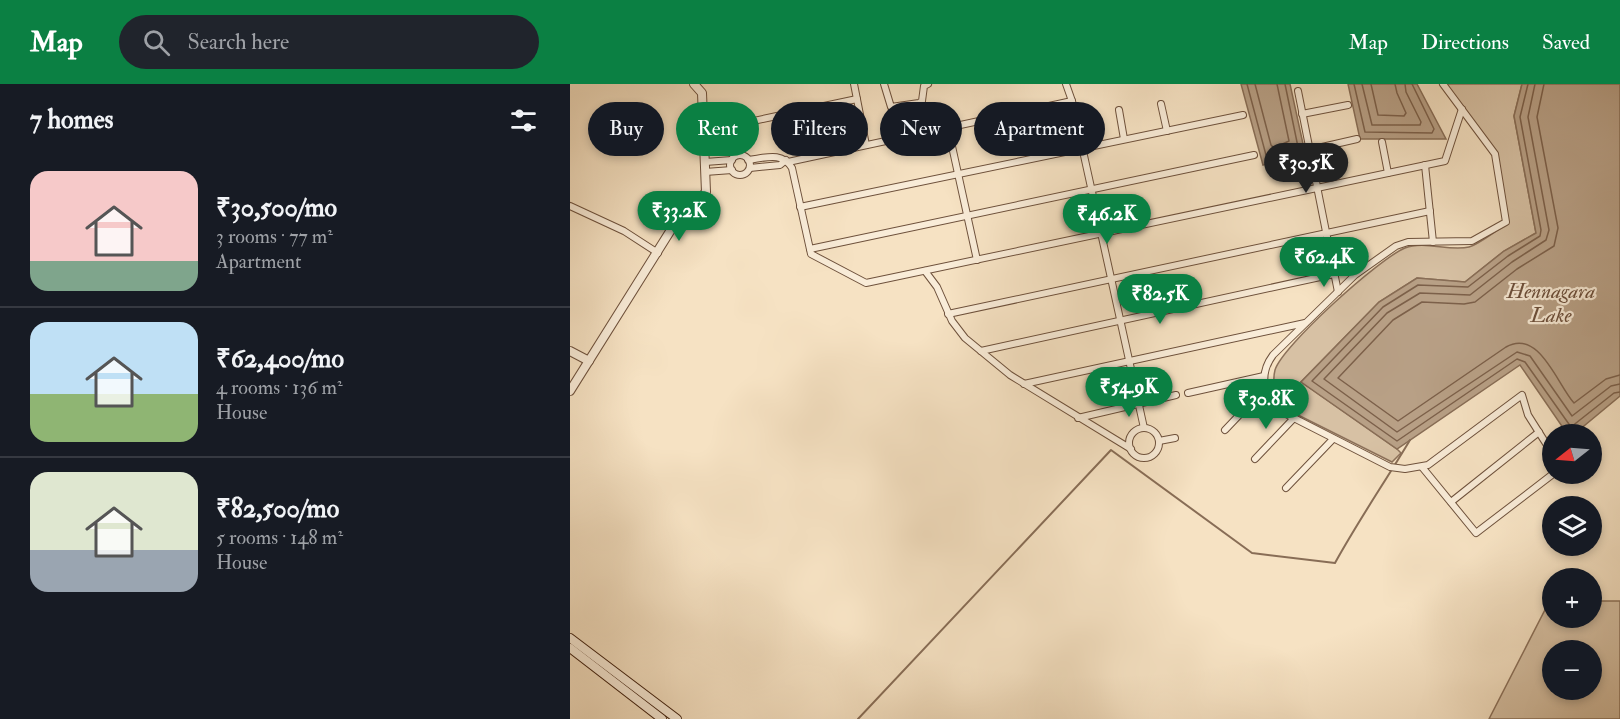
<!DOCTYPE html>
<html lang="en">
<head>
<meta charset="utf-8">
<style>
	body { margin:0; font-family:"IM FELL Double Pica",serif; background:#20242c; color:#f1f3f6; height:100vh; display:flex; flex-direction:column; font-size:22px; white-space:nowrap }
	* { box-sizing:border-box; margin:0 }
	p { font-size:20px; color:#9ea1a6 }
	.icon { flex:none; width:33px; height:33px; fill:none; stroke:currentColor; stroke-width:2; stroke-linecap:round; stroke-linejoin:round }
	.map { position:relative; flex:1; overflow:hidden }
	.drawer { display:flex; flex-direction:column; background:#171b24; width:570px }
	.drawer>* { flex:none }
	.hud { position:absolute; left:18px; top:18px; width:570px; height:54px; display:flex; gap:12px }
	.needle { width:39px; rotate:253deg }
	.tools { position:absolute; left:972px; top:340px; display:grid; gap:12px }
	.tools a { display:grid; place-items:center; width:60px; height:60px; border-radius:50%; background:#171b24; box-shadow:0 3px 9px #0003; font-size:30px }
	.price { position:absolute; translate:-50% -51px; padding:0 14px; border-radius:21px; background:#0b8043; color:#fff; font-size:20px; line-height:39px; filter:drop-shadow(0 2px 3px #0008) }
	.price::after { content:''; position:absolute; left:50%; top:36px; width:18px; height:14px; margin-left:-9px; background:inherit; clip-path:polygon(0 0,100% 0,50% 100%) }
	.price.on { background:#222; color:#fff }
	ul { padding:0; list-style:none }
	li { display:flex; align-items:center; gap:18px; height:150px; padding:0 30px }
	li+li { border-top:2px solid #363941 }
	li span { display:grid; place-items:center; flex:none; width:168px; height:120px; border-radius:18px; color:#555 }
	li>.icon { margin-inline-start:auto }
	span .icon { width:72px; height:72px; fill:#fffc; stroke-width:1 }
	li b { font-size:26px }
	h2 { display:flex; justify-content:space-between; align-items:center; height:72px; padding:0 30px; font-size:26px }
	.chip { padding:0 21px; border-radius:27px; background:#171b24; box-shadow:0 3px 9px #0003; font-size:21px; line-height:54px }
	.chip.on { background:#0b8043; color:#fff }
	header { display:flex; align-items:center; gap:36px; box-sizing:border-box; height:84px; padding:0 30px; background:#0b8043; color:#fff }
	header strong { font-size:28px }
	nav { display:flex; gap:33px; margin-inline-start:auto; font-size:21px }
	.search { width:420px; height:54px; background:#20242c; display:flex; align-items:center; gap:15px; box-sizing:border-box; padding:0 21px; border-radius:33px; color:#9ea1a6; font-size:22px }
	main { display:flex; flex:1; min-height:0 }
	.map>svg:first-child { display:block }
</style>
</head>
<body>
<header>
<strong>Map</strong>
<div class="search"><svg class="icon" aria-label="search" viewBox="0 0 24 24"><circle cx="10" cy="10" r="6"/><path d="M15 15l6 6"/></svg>Search here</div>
<nav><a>Map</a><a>Directions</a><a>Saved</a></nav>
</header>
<main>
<section class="drawer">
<h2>7 homes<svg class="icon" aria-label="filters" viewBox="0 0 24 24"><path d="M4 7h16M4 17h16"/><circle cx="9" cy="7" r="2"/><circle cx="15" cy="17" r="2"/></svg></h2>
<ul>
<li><span style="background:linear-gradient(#f6c9c9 75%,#7fa58c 0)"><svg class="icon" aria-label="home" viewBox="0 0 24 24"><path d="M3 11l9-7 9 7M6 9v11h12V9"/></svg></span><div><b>₹30,500/mo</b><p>3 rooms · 77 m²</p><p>Apartment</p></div></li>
<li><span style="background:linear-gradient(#bfe0f5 60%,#8fb573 0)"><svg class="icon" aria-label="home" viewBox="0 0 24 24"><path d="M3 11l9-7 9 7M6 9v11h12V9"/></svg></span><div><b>₹62,400/mo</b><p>4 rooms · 136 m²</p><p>House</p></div></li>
<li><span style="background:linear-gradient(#dfe7d0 65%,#9aa5b1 0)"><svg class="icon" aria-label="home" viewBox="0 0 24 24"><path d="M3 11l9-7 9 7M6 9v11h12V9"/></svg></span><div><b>₹82,500/mo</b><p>5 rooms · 148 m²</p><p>House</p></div></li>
</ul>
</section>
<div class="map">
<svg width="1050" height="635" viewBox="0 0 1050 635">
	<rect width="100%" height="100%" fill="#f6e2c3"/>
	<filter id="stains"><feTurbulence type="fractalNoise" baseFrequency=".00333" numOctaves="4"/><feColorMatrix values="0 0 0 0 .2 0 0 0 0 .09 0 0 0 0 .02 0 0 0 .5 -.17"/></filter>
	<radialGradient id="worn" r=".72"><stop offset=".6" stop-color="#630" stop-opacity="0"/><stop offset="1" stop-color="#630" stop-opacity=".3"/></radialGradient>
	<!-- green -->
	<g fill="#d7c1a4" stroke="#8c715a" stroke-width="1.5" fill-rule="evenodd">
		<path d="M876,0H952L944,32L966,149L934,167L895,198L847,194L809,218L731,298L827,365L831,369L822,378L720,327C708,317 701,302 705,286C712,262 810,174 835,164C855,156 879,168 899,163C910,160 928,145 938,139L927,71Z"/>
		<path d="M1022,517H1050V635H919L979,518H982V534H1022ZM982,567H1022V606H982Z"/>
	</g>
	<!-- water -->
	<g fill="#b8a086" stroke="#886d56" stroke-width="1.5">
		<path d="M671,0H720L735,69L693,81Z"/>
		<path d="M778,0H847L876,55H790Z"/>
		<path d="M952,0H1050V312L1003,351H998L950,281L827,365L731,298L809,218L847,194L895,198L934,167L966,149L944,32Z"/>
	</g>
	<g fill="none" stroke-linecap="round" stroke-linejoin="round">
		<!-- shore -->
		<g stroke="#7c604a" stroke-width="1.5">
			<path d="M677,0L696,71L699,73L728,63L715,0"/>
			<path d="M685,0L701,61L704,64L719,57L707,0"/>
			<path d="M784,0L795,48L862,49L864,45L842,0"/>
			<path d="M792,0L802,41H850L851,38L836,8L835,0"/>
			<path d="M801,0L808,31L834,32L836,29L827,9L825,0"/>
			<path d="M958,0L950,33L971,146L970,152L938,172L898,203L848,201L813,223L742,297L827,357L947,275L955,278L1001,343L1044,309L1050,308"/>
			<path d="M965,0L958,33L979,146L976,156L942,178L900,211L850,209L817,229L754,295L827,348L947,268L960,272L1002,332L1041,302L1050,300"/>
			<path d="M974,0L967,33L988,144L984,162L947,185L905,218L894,220L852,218L823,236L768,294L828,337L936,263C969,244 987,300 1004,319L1036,295L1050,291"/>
		</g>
		<!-- stream -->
		<path stroke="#886d56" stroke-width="2" d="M288,635L541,366L682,469L765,479C788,437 815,398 840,356"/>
		<!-- minor casing -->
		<g stroke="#6e513c" stroke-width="8">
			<g id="minor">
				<path d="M284,0L296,61"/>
				<path d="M314,0L321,23L349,19L352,17L354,2L358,0"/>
				<path d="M496,0L502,17"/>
				<path d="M873,0L925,70L936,138L902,157L838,158L826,162L785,191L703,271C688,291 693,315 714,329L820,383L835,385L858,381L952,311L958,331L982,369"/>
				<path d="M728,7L768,208"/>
				<path d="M591,20L597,47"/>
				<path d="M549,26L554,55"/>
				<path d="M732,30L778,21"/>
				<path d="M155,43L287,15"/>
				<path d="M378,44L407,176"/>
				<path d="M812,58L818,89"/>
				<path d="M739,66L787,55"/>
				<circle cx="170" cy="81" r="10"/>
				<path d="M178,76C195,74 212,67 222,84L241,170L296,199L875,77L892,25"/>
				<path d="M135,78L162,76"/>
				<path d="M218,78L502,17L574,344"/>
				<path d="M855,81L863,158"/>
				<path d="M180,84L210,81L216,76"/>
				<path d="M135,88L162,86"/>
				<path d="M0,122L54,147L88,169"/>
				<path d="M230,123L673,31"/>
				<path d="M240,165L684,71"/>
				<path d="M355,187L367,203L382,237L395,254L440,291L561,365"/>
				<path d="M378,230L860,127"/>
				<path d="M411,267L764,190"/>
				<path d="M454,300L735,239"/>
				<path d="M618,309L694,292"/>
				<path d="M508,334L606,311"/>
				<circle cx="574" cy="359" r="15"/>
				<path d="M655,346L695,304"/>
				<path d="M589,357L605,354"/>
				<path d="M685,375L724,334"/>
				<path d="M852,383L906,449L983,390"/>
				<path d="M716,404L763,355"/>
				<path d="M881,418L969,348"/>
			</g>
		</g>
		<!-- tertiary casing -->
		<g stroke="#6e513c" stroke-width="10">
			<g id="tertiary">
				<path d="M0,267L19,277"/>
				<path d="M0,307L114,125L124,120L136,108L132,9L124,0"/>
			</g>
		</g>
		<!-- secondary casing -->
		<g stroke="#41210f" stroke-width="10">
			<g id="secondary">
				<path d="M0,554L107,635"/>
				<path d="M0,564L92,635"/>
			</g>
		</g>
		<!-- minor -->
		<use href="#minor" stroke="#f9ecd8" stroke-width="6"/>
		<!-- tertiary -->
		<use href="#tertiary" stroke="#f9ecd8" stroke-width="8"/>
		<!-- secondary -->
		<use href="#secondary" stroke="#f9ecd8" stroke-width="8"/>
	</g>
	<g text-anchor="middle" stroke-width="4.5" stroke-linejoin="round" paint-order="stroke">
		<!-- water labels -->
		<g font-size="21" font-style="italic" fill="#6b4d39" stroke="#f9ecd8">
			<text x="981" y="214">Hennagara<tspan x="981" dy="24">Lake</tspan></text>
		</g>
	</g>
	<rect width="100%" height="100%" filter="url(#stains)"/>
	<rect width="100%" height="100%" fill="url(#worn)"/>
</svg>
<div class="tools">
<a><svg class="needle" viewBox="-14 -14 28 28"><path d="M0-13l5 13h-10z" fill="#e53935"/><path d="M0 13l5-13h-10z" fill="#9ea1a6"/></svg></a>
<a><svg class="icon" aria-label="layers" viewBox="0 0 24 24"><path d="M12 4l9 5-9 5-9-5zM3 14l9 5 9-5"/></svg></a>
<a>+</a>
<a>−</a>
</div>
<b class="price on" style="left:736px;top:110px">₹30.5K</b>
<b class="price" style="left:109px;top:158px">₹33.2K</b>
<b class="price" style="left:537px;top:161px">₹46.2K</b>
<b class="price" style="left:754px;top:204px">₹62.4K</b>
<b class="price" style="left:590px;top:241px">₹82.5K</b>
<b class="price" style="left:559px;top:334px">₹54.9K</b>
<b class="price" style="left:696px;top:346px">₹30.8K</b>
<div class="hud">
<a class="chip">Buy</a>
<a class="chip on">Rent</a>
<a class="chip">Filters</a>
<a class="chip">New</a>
<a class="chip">Apartment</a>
</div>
</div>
</main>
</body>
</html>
